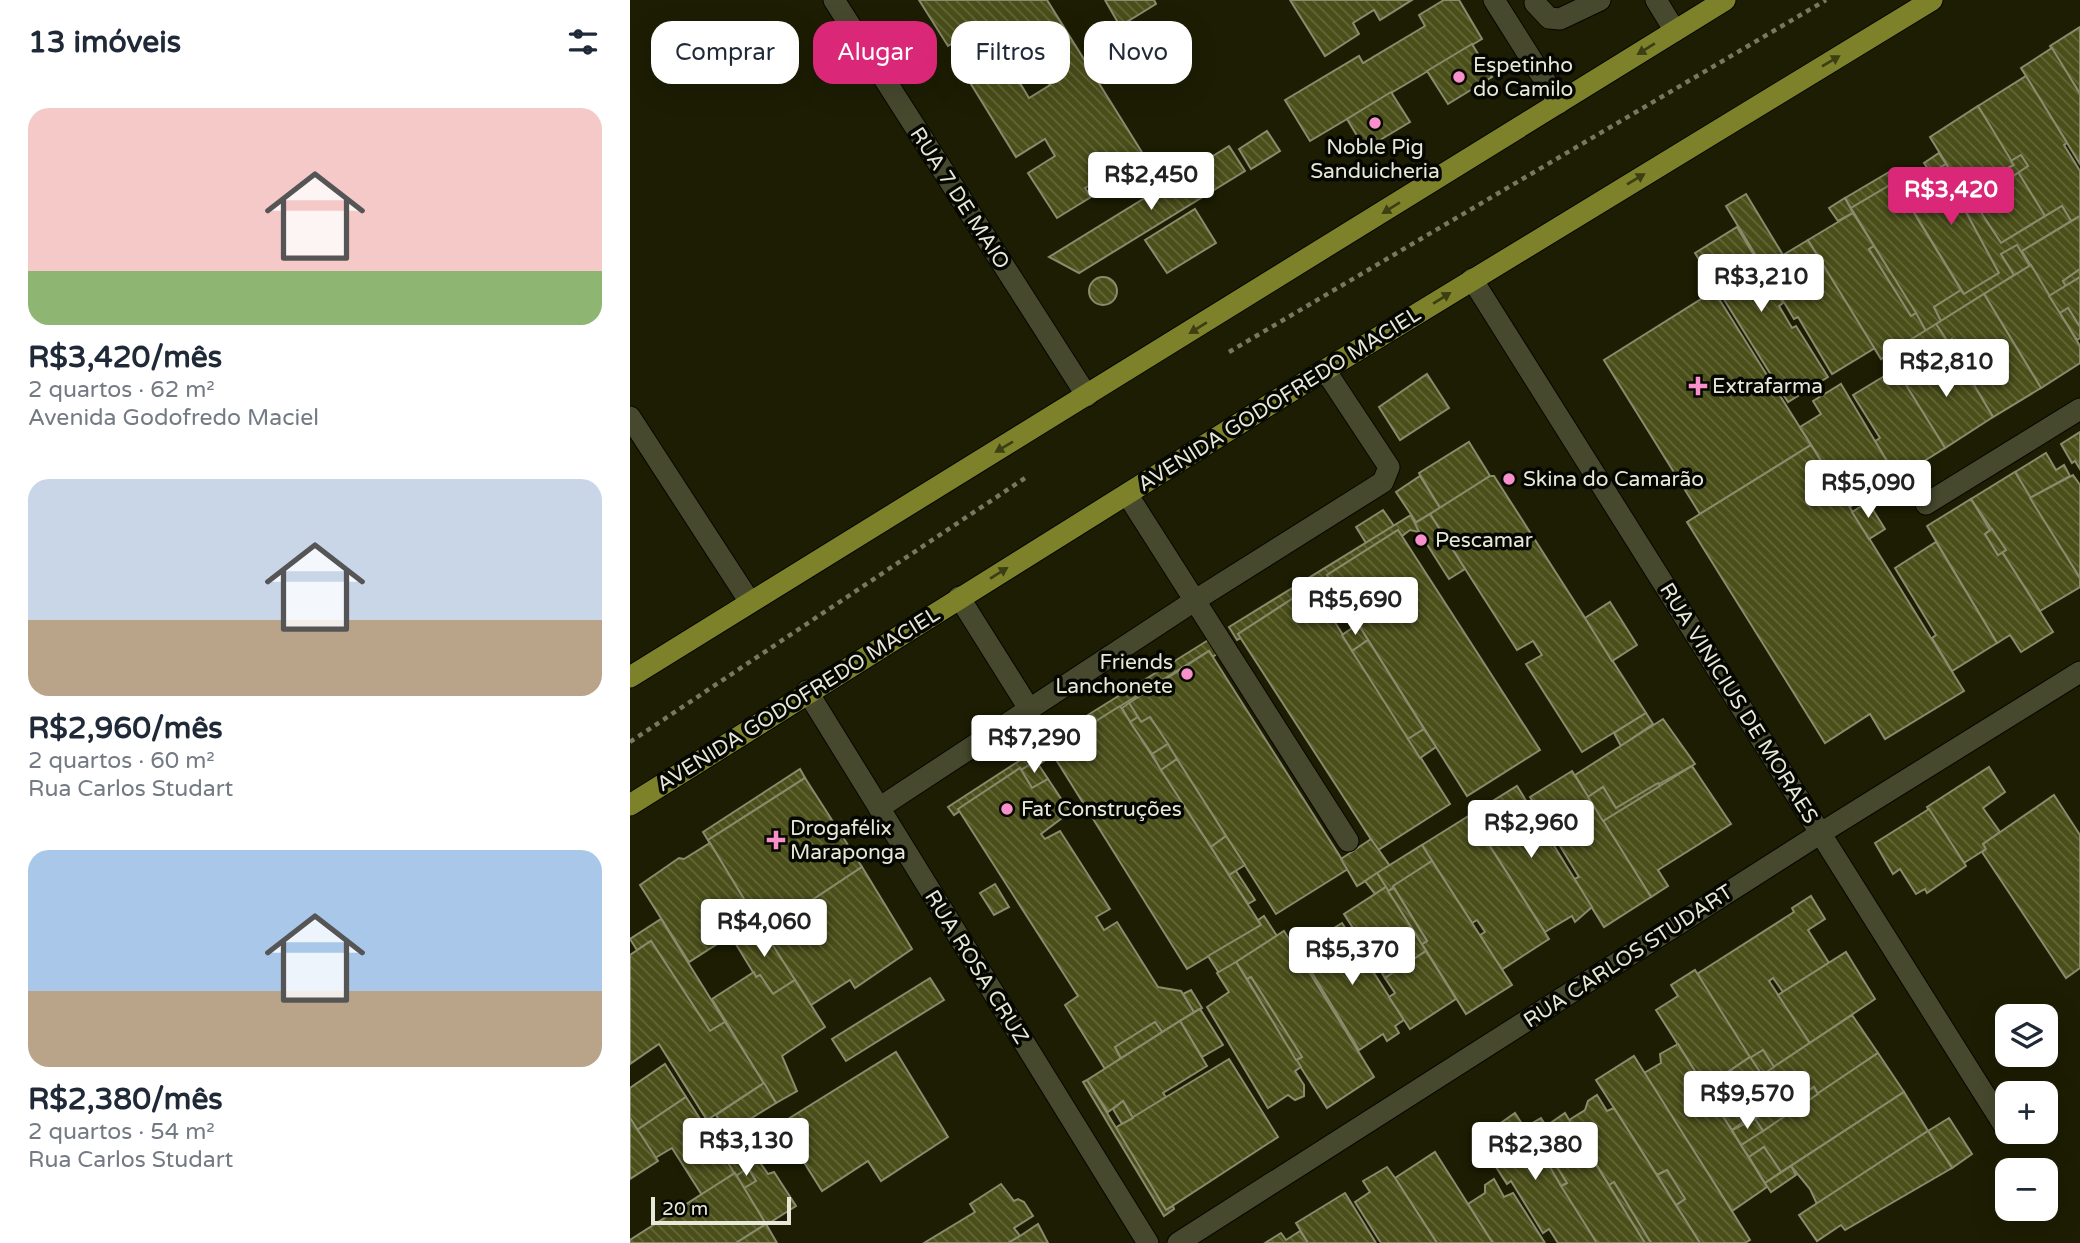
<!DOCTYPE html>
<html lang="pt">
<head>
<meta charset="utf-8">
<style>
	body { margin:0; font-family:"Varela Round",sans-serif; background:#f2f2f3; color:#1f2937; height:100vh; display:flex; flex-direction:column; font-size:26px; white-space:nowrap }
	* { box-sizing:border-box; margin:0 }
	p { font-size:23px; color:#747a83 }
	.icon { flex:none; width:38px; height:38px; fill:none; stroke:currentColor; stroke-width:2; stroke-linecap:round; stroke-linejoin:round }
	.map { position:relative; flex:1; overflow:hidden }
	.side { display:flex; flex-direction:column; background:#fff; width:630px }
	.side>* { flex:none }
	.banner { position:absolute; left:21px; top:21px; width:665px; height:63px; display:flex; gap:14px }
	.fabs { position:absolute; left:1365px; top:1004px; display:grid; gap:14px }
	.fabs a { display:grid; place-items:center; width:63px; height:63px; border-radius:14px; background:#fff; box-shadow:0 7px 28px #0002; font-size:35px }
	.scale { position:absolute; left:21px; bottom:18px; width:140px; box-sizing:border-box; padding-left:7px; border:4px solid #e6e8d8; border-top:0; font-size:19px; line-height:24px; white-space:nowrap; color:#e6e8d8; -webkit-text-stroke:5px #060701; paint-order:stroke }
	.price { position:absolute; translate:-50% -60px; padding:0 16px; border-radius:7px; background:#fff; color:#222; font-size:23px; line-height:46px; filter:drop-shadow(0 2px 4px #0008) }
	.price::after { content:''; position:absolute; left:50%; top:42px; width:21px; height:16px; margin-left:-10px; background:inherit; clip-path:polygon(0 0,100% 0,50% 100%) }
	.price.selected { background:#db2777; color:#fff }
	ul { padding:0; list-style:none }
	li { display:grid; align-content:center; gap:14px; height:371px; padding:0 28px }
	li span { display:grid; place-items:center; height:217px; border-radius:21px; color:#555 }
	li>.icon { margin-inline-start:auto }
	span .icon { width:126px; height:126px; fill:#fffc; stroke-width:1 }
	li b { font-size:30px }
	h2 { display:flex; justify-content:space-between; align-items:center; height:84px; padding:0 28px; font-size:30px }
	.chip { padding:0 24px; border-radius:21px; background:#fff; box-shadow:0 7px 28px #0002; font-size:24px; line-height:63px }
	.chip.selected { background:#db2777; color:#fff }
	main { display:flex; flex:1; min-height:0 }
	.map>svg:first-child { display:block }
</style>
</head>
<body>
<main>
<section class="side">
<h2>13 imóveis<svg class="icon" aria-label="filters" viewBox="0 0 24 24"><path d="M4 7h16M4 17h16"/><circle cx="9" cy="7" r="2"/><circle cx="15" cy="17" r="2"/></svg></h2>
<ul>
<li><span style="background:linear-gradient(#f6c9c9 75%,#8fb573 0)"><svg class="icon" aria-label="home" viewBox="0 0 24 24"><path d="M3 11l9-7 9 7M6 9v11h12V9"/></svg></span><div><b>R$3,420/mês</b><p>2 quartos · 62 m²</p><p>Avenida Godofredo Maciel</p></div></li>
<li><span style="background:linear-gradient(#c9d6e8 65%,#b9a48a 0)"><svg class="icon" aria-label="home" viewBox="0 0 24 24"><path d="M3 11l9-7 9 7M6 9v11h12V9"/></svg></span><div><b>R$2,960/mês</b><p>2 quartos · 60 m²</p><p>Rua Carlos Studart</p></div></li>
<li><span style="background:linear-gradient(#a9c7e8 65%,#b9a48a 0)"><svg class="icon" aria-label="home" viewBox="0 0 24 24"><path d="M3 11l9-7 9 7M6 9v11h12V9"/></svg></span><div><b>R$2,380/mês</b><p>2 quartos · 54 m²</p><p>Rua Carlos Studart</p></div></li>
</ul>
</section>
<div class="map">
<svg width="1450" height="1243" viewBox="0 0 1450 1243">
	<defs>
		<pattern id="building-back-hatch" width="6" height="6" patternUnits="userSpaceOnUse" patternTransform="scale(1.75)"><rect width="6" height="6" fill="#4a4e19"/><path d="M-1 5l2 2M0 0l6 6M5-1l2 2" fill="none" stroke="#64683a"/></pattern>
	</defs>
	<rect width="100%" height="100%" fill="#1c1d03"/>
	<!-- building -->
	<g fill="url(#building-back-hatch)" stroke="#888b6c" stroke-width="2" fill-rule="evenodd">
		<path d="M289,0H417L518,162L482,185L476,176L455,188L461,197L427,218L398,173L425,156L415,139L386,157L328,63L356,45L346,29L318,46ZM407,65L420,85L399,98L387,78Z"/>
		<path d="M475,0H524L526,4L490,26Z"/>
		<path d="M660,0H782L750,20L744,10L723,23L729,34L695,56Z"/>
		<path d="M814,0H829L852,39L680,141L655,100L729,56L733,63L795,26L789,15Z"/>
		<path d="M1450,27V94L1420,46Z"/>
		<path d="M842,44L862,77L818,104L797,71Z"/>
		<path d="M1422,48L1450,94V164L1391,68Z"/>
		<path d="M1396,76L1437,143L1434,145L1450,171V216L1441,221L1432,206L1415,216L1388,172L1398,166L1391,155L1381,161L1348,106Z"/>
		<path d="M761,92L780,122L735,149L717,119Z"/>
		<path d="M1348,106L1384,165L1378,168L1383,176L1388,172L1415,216L1371,243L1344,202L1341,204L1300,137Z"/>
		<path d="M637,131L650,151L621,169L609,149Z"/>
		<path d="M599,146L615,171L449,273L419,257Z"/>
		<path d="M1309,153L1316,164L1301,173L1294,163Z"/>
		<path d="M1391,155L1398,166L1383,176L1378,168L1384,165L1381,161Z"/>
		<path d="M1316,164L1343,208L1336,212L1369,273L1334,294L1271,191Z"/>
		<path d="M1259,172L1265,182L1221,208L1215,198Z"/>
		<path d="M1265,182L1331,290L1304,307L1311,321L1296,331L1221,208Z"/>
		<path d="M1116,194L1153,255L1178,240L1245,348L1202,374L1168,317L1164,319L1096,206Z"/>
		<path d="M1215,198L1223,213L1208,221L1199,208Z"/>
		<path d="M1344,202L1371,243L1432,206L1441,221L1392,251L1400,266L1387,245L1371,254L1384,275L1311,321L1304,307L1331,290L1334,294L1369,273L1336,212L1343,208L1341,204Z"/>
		<path d="M565,209L586,243L537,273L515,240Z"/>
		<path d="M1223,213L1244,246L1239,249L1281,316L1286,313L1296,331L1251,359L1178,240Z"/>
		<path d="M1450,216V269L1433,281L1436,286L1419,296L1392,251Z"/>
		<path d="M1107,227L1153,303L1149,306L1162,328L1166,326L1198,377L1158,402L1065,253Z"/>
		<path d="M1387,245L1400,266L1384,275L1371,254Z"/>
		<path d="M1244,246L1286,313L1281,316L1239,249Z"/>
		<path d="M1401,265L1450,346V363L1411,388L1354,294Z"/>
		<path d="M1450,269V277L1436,286L1433,281Z"/>
		<path d="M1450,277V327L1438,308L1430,313L1419,296Z"/>
		<circle cx="473" cy="291" r="14"/>
		<path d="M1084,291L1181,445L1070,514L974,360Z"/>
		<path d="M1354,294L1411,388L1363,417L1341,380L1345,377L1322,339L1318,342L1306,324Z"/>
		<path d="M1438,308L1450,327V338L1447,340L1430,313Z"/>
		<path d="M1306,324L1320,345L1272,375L1259,353Z"/>
		<path d="M1322,339L1345,377L1336,383L1330,379L1313,350Z"/>
		<path d="M1313,350L1330,379L1336,383L1341,380L1363,417L1315,448L1257,355L1272,375Z"/>
		<path d="M1266,369L1315,448L1267,478L1245,441L1250,438L1223,395Z"/>
		<path d="M797,374L819,408L770,440L749,407Z"/>
		<path d="M1211,384L1267,478L1220,507L1170,427L1191,414L1183,401Z"/>
		<path d="M1450,432V469L1445,461L1442,463L1431,444Z"/>
		<path d="M839,442L860,476L810,508L789,473Z"/>
		<path d="M1181,445L1334,691L1255,739L1240,714L1195,743L1057,522Z"/>
		<path d="M1416,453L1426,470L1434,465L1440,476L1400,498L1385,472Z"/>
		<path d="M1385,472L1450,578V587L1410,611L1372,552L1376,550L1341,499Z"/>
		<path d="M1443,475L1450,485V578L1400,498Z"/>
		<path d="M790,476L810,508L786,522L766,492Z"/>
		<path d="M860,476H864L1016,713L952,752L896,664L912,655L903,641L887,650L800,514Z"/>
		<path d="M1341,499L1360,530L1355,534L1368,555L1372,552L1423,632L1391,652L1380,635L1367,643L1297,526Z"/>
		<path d="M1238,502L1255,529L1239,539L1222,512Z"/>
		<path d="M753,510L764,526L736,543L726,527Z"/>
		<path d="M800,514L835,569L819,579L784,524Z"/>
		<path d="M781,515L789,532L780,530L772,536L768,530L697,575L704,585L688,595L682,586L608,634L611,638L607,640L599,627Z"/>
		<path d="M1362,529L1376,550L1368,555L1355,534Z"/>
		<path d="M768,530L910,750L837,796L697,575Z"/>
		<path d="M1306,542L1367,643L1322,671L1302,638L1306,635L1265,568Z"/>
		<path d="M682,586L820,804L748,850L608,634Z"/>
		<path d="M980,602L1007,645L982,661L955,618Z"/>
		<path d="M728,624L738,640L722,651L712,635Z"/>
		<path d="M580,639L589,653L582,657L579,651L420,750L423,755L408,765L406,761L391,770L390,768L324,815L318,807L409,748L408,746Z"/>
		<path d="M738,640L794,729L778,739L722,651Z"/>
		<path d="M579,651L718,869L646,914L520,717L511,722L499,703Z"/>
		<path d="M499,703L508,717L500,722L492,708Z"/>
		<path d="M490,706L631,925L557,969L420,750Z"/>
		<path d="M1016,713L1023,724L991,746L984,733Z"/>
		<path d="M508,717L511,722L520,717L538,744L522,754L500,722Z"/>
		<path d="M1033,719L1065,764L986,808L973,787L958,797L945,775Z"/>
		<path d="M794,729L806,747L790,758L778,739Z"/>
		<path d="M538,744L547,759L531,770L522,754Z"/>
		<path d="M547,759L596,836L581,847L531,770Z"/>
		<path d="M406,761L418,779L402,788L391,770Z"/>
		<path d="M1062,766L1101,824L1028,870L1038,886L1021,897L973,821Z"/>
		<path d="M1359,767L1375,792L1353,808L1370,832L1353,844L1356,849L1334,863L1297,807Z"/>
		<path d="M390,768L402,788L418,779L440,812L411,834L415,839L430,831L480,909L466,917L474,930L487,922L528,987L551,991L564,1012L532,1032L525,1022L485,1047L491,1058L475,1069L435,1005L448,996L328,809Z"/>
		<path d="M170,769L175,778L78,840L73,832Z"/>
		<path d="M942,771L1021,897L974,927L944,879L949,877L900,797Z"/>
		<path d="M175,778L232,867L134,932L78,840Z"/>
		<path d="M1028,783L1030,786L973,821L958,797L973,787L986,808Z"/>
		<path d="M887,786L962,907L945,922L942,916L915,932L840,815Z"/>
		<path d="M1424,795L1450,835V968L1436,978L1352,852L1356,849L1353,844Z"/>
		<path d="M1299,809L1336,866L1297,893L1295,889L1286,894L1270,869L1263,874L1245,843Z"/>
		<path d="M840,815L919,939L871,970L850,935L855,932L847,920L842,923L792,845Z"/>
		<path d="M596,836L615,865L599,875L581,847Z"/>
		<path d="M741,839L760,866L727,886L711,859Z"/>
		<path d="M80,843L126,919L59,962L10,885L49,858L54,859Z"/>
		<path d="M792,845L802,861L758,891L747,873Z"/>
		<path d="M802,861L882,985L836,1014L792,944L797,941L763,886Z"/>
		<path d="M232,867L282,949L225,988L220,980L181,1005L134,932Z"/>
		<path d="M606,871L625,900L618,904L599,875Z"/>
		<path d="M747,873L756,887L745,894L735,881Z"/>
		<path d="M365,884L379,907L364,915L350,893Z"/>
		<path d="M756,887L796,951L755,978L714,914Z"/>
		<path d="M764,888L797,941L792,944L758,891Z"/>
		<path d="M1181,896L1195,919L1178,930L1199,963L1153,992L1143,978L1139,981L1180,1043L1144,1067L1133,1050L1120,1058L1067,974L1164,912L1162,908Z"/>
		<path d="M634,916L647,936L589,973L578,956L631,925L628,920Z"/>
		<path d="M31,919L95,1022L80,1031L21,941L7,950L0,939Z"/>
		<path d="M712,923L774,1020L765,1026L769,1033L757,1041L753,1034L729,1050L668,950Z"/>
		<path d="M129,924L165,980L143,994L130,975L126,977L104,941Z"/>
		<path d="M654,931L744,1077L697,1108L666,1060L672,1057L621,977L617,979L606,962Z"/>
		<path d="M21,941L80,1031L95,1022L134,1083L77,1120L29,1044L0,1064V955Z"/>
		<path d="M796,951L826,999L780,1029L759,997L765,993L755,978Z"/>
		<path d="M1216,952L1245,999L1180,1043L1148,995Z"/>
		<path d="M606,962L671,1067L665,1071L674,1085V1096L665,1100L658,1095L638,1108L577,1007L599,992L587,973Z"/>
		<path d="M1065,970L1120,1057L1075,1087L1026,1010L1048,996L1041,985Z"/>
		<path d="M124,972L126,977L130,975L143,994L165,980L195,1027L152,1056L167,1091L146,1103L82,999Z"/>
		<path d="M621,977L672,1057L666,1060L617,979Z"/>
		<path d="M300,978L314,1000L216,1061L202,1039Z"/>
		<path d="M561,990L572,1008L564,1012L553,994Z"/>
		<path d="M570,1009L593,1045L572,1057L550,1021Z"/>
		<path d="M1222,1015L1248,1053L1188,1094L1184,1087L1143,1114L1140,1109L1118,1123L1104,1103L1091,1113L1086,1105Z"/>
		<path d="M550,1021L577,1066L533,1093L536,1097L503,1118L493,1101L478,1112L457,1080Z"/>
		<path d="M525,1022L532,1032L491,1058L485,1047Z"/>
		<path d="M1048,1044L1137,1187L1102,1211L1014,1073L1031,1063L1030,1054Z"/>
		<path d="M1133,1050L1144,1067L1132,1075L1120,1058Z"/>
		<path d="M266,1052L318,1137L251,1181L238,1161L192,1191L150,1124Z"/>
		<path d="M1248,1053L1274,1092L1151,1172L1134,1147L1119,1157L1111,1145Z"/>
		<path d="M1004,1056L1120,1240L1115,1243H1070L1046,1205L1055,1199L1037,1170L1027,1175L966,1080Z"/>
		<path d="M1120,1057L1132,1075L1112,1089L1101,1070Z"/>
		<path d="M599,1059L648,1137L536,1210L485,1128Z"/>
		<path d="M35,1064L56,1097L7,1130L0,1118V1088Z"/>
		<path d="M1101,1070L1112,1089L1086,1105L1075,1087Z"/>
		<path d="M457,1080L536,1210L543,1206L544,1209L534,1216L453,1082Z"/>
		<path d="M134,1083L146,1103L97,1133L86,1115Z"/>
		<path d="M1184,1087L1188,1094L1133,1131L1125,1119L1140,1109L1143,1114Z"/>
		<path d="M1274,1092L1298,1131L1187,1204L1180,1189L1161,1166Z"/>
		<path d="M967,1095L977,1111L984,1108L1070,1243H1021L984,1182L979,1185L939,1120L955,1110L958,1101Z"/>
		<path d="M56,1097L105,1173L72,1195L42,1148L25,1158L7,1130Z"/>
		<path d="M493,1101L503,1118L492,1124L483,1109Z"/>
		<path d="M1104,1103L1116,1120L1102,1130L1091,1113Z"/>
		<path d="M885,1113L920,1167L967,1243H928L919,1229L913,1233L881,1181L877,1184L848,1139Z"/>
		<path d="M935,1113L954,1145L949,1149L960,1166L965,1163L1015,1243H967L931,1186L937,1183L925,1164L920,1167L894,1128L911,1118L916,1126Z"/>
		<path d="M0,1118L28,1161L0,1179Z"/>
		<path d="M1319,1118L1342,1154L1322,1168L1298,1131Z"/>
		<path d="M1125,1119L1133,1131L1111,1145L1102,1130Z"/>
		<path d="M107,1126L129,1161L106,1176L85,1141Z"/>
		<path d="M1298,1131L1322,1168L1215,1230L1211,1225L1187,1241L1169,1215Z"/>
		<path d="M1134,1147L1151,1172L1135,1183L1119,1157Z"/>
		<path d="M805,1152L838,1204L863,1243H807L765,1178Z"/>
		<path d="M129,1161L138,1174L144,1172L166,1206L136,1225L114,1188L126,1181L118,1168Z"/>
		<path d="M925,1164L937,1183L931,1186L920,1167Z"/>
		<path d="M1161,1166L1166,1175L1141,1192L1135,1183Z"/>
		<path d="M757,1167L765,1178L807,1243H751L725,1202L740,1192L733,1181Z"/>
		<path d="M118,1168L126,1181L114,1188L106,1176Z"/>
		<path d="M1037,1170L1055,1199L1046,1205L1027,1175Z"/>
		<path d="M105,1173L136,1224L106,1243H0V1240Z"/>
		<path d="M864,1179L874,1197L883,1193L915,1243H863L838,1204L855,1193V1185Z"/>
		<path d="M984,1182L1021,1243H1015L979,1185Z"/>
		<path d="M371,1184L384,1201L388,1199L394,1202L403,1216L384,1228L390,1236L378,1243H294L345,1212L340,1204Z"/>
		<path d="M715,1193L746,1243H678L666,1223Z"/>
		<path d="M136,1224L147,1243H106Z"/>
		<path d="M408,1224L418,1243H378L390,1236Z"/>
		<path d="M670,1231L678,1243H635L651,1233L656,1240Z"/>
	</g>
	<g fill="none" stroke-linecap="round" stroke-linejoin="round">
		<!-- lane casing -->
		<g stroke="#070700" stroke-width="23">
			<g id="lane">
				<path d="M1026,0L1045,31"/>
				<path d="M905,3L919,18L930,19L970,0"/>
				<path d="M497,494L718,841"/>
				<path d="M329,597L400,710"/>
				<path d="M249,808L564,601L753,482L759,467L695,370"/>
			</g>
		</g>
		<!-- street casing -->
		<g stroke="#070700" stroke-width="23">
			<g id="street">
				<path d="M204,0L457,396"/>
				<path d="M864,0L929,103"/>
				<path d="M842,279L1375,1127"/>
				<path d="M0,417L120,602"/>
				<path d="M1296,504L1450,409"/>
				<path d="M177,691L518,1243"/>
				<path d="M548,1243L1191,833L1450,672"/>
			</g>
		</g>
		<!-- primary casing -->
		<g stroke="#070700" stroke-width="23">
			<g id="primary">
				<path d="M0,677L1095,0"/>
				<path d="M0,805L695,370L1302,0"/>
			</g>
		</g>
		<!-- path -->
		<g stroke="#777863" stroke-width="4.5" stroke-dasharray="5 5" stroke-linecap="butt">
			<path d="M599,352L1196,0"/>
			<path d="M0,742L398,476"/>
		</g>
		<!-- lane -->
		<use href="#lane" stroke="#46492d" stroke-width="21"/>
		<!-- street -->
		<use href="#street" stroke="#46492d" stroke-width="21"/>
		<!-- primary -->
		<use href="#primary" stroke="#7d822a" stroke-width="21"/>
	</g>
	<!-- one-way arrows -->
	<defs><path id="oneway-solid" d="M-6-.8H1V-3.2L6.5 0L1 3.2V.8H-6Z" transform="scale(1.75)"/></defs>
	<g fill="#3c3e13">
		<use href="#oneway-solid" transform="translate(1016 49) rotate(148)"/>
		<use href="#oneway-solid" transform="translate(1201 61) rotate(-31)"/>
		<use href="#oneway-solid" transform="translate(1006 179) rotate(-31)"/>
		<use href="#oneway-solid" transform="translate(761 208) rotate(148)"/>
		<use href="#oneway-solid" transform="translate(812 298) rotate(-32)"/>
		<use href="#oneway-solid" transform="translate(568 328) rotate(148)"/>
		<use href="#oneway-solid" transform="translate(374 447) rotate(149)"/>
		<use href="#oneway-solid" transform="translate(369 573) rotate(-32)"/>
	</g>
	<!-- markers -->
	<g fill="#f890cc" stroke="#060701" stroke-width="2.5">
		<circle cx="829" cy="77" r="7"/>
		<circle cx="745" cy="123" r="7"/>
		<path d="M1064.5 375.5h7v7h7v7h-7v7h-7v-7h-7v-7h7z"/>
		<circle cx="879" cy="479" r="7"/>
		<circle cx="791" cy="540" r="7"/>
		<circle cx="557" cy="674" r="7"/>
		<circle cx="377" cy="809" r="7"/>
		<path d="M142.5 829.5h7v7h7v7h-7v7h-7v-7h-7v-7h7z"/>
	</g>
	<g text-anchor="middle" stroke-width="7" stroke-linejoin="round" paint-order="stroke">
		<!-- poi labels -->
		<g font-size="21" fill="#e6e8d8" stroke="#060701" text-anchor="start">
			<text x="843" y="72">Espetinho<tspan x="843" dy="24">do Camilo</tspan></text>
			<text x="745" y="154" text-anchor="middle">Noble Pig<tspan x="745" dy="24">Sanduicheria</tspan></text>
			<text x="1082" y="393">Extrafarma</text>
			<text x="893" y="486">Skina do Camarão</text>
			<text x="805" y="547">Pescamar</text>
			<text x="543" y="669" text-anchor="end">Friends<tspan x="543" dy="24">Lanchonete</tspan></text>
			<text x="391" y="816">Fat Construções</text>
			<text x="160" y="835">Drogafélix<tspan x="160" dy="24">Maraponga</tspan></text>
		</g>
		<!-- street labels -->
		<g font-size="21" fill="#e6e8d8" stroke="#060701">
			<text transform="translate(330 198) rotate(57)" y="7">RUA 7 DE MAIO</text>
			<text transform="translate(649 399) rotate(-32)" y="7">AVENIDA GODOFREDO MACIEL</text>
			<text transform="translate(168 699) rotate(-32)" y="7">AVENIDA GODOFREDO MACIEL</text>
			<text transform="translate(1109 703) rotate(58)" y="7">RUA VINICIUS DE MORAES</text>
			<text transform="translate(998 956) rotate(-33)" y="7">RUA CARLOS STUDART</text>
			<text transform="translate(347 967) rotate(58)" y="7">RUA ROSA CRUZ</text>
		</g>
	</g>
</svg>
<div class="fabs">
<a><svg class="icon" aria-label="layers" viewBox="0 0 24 24"><path d="M12 4l9 5-9 5-9-5zM3 14l9 5 9-5"/></svg></a>
<a>+</a>
<a>−</a>
</div>
<div class="scale">20 m</div>
<b class="price" style="left:521px;top:212px">R$2,450</b>
<b class="price selected" style="left:1321px;top:227px">R$3,420</b>
<b class="price" style="left:1131px;top:314px">R$3,210</b>
<b class="price" style="left:1316px;top:399px">R$2,810</b>
<b class="price" style="left:1238px;top:520px">R$5,090</b>
<b class="price" style="left:725px;top:637px">R$5,690</b>
<b class="price" style="left:404px;top:775px">R$7,290</b>
<b class="price" style="left:901px;top:860px">R$2,960</b>
<b class="price" style="left:134px;top:959px">R$4,060</b>
<b class="price" style="left:722px;top:987px">R$5,370</b>
<b class="price" style="left:1117px;top:1131px">R$9,570</b>
<b class="price" style="left:116px;top:1178px">R$3,130</b>
<b class="price" style="left:905px;top:1182px">R$2,380</b>
<div class="banner">
<a class="chip">Comprar</a>
<a class="chip selected">Alugar</a>
<a class="chip">Filtros</a>
<a class="chip">Novo</a>
</div>
</div>
</main>
</body>
</html>
